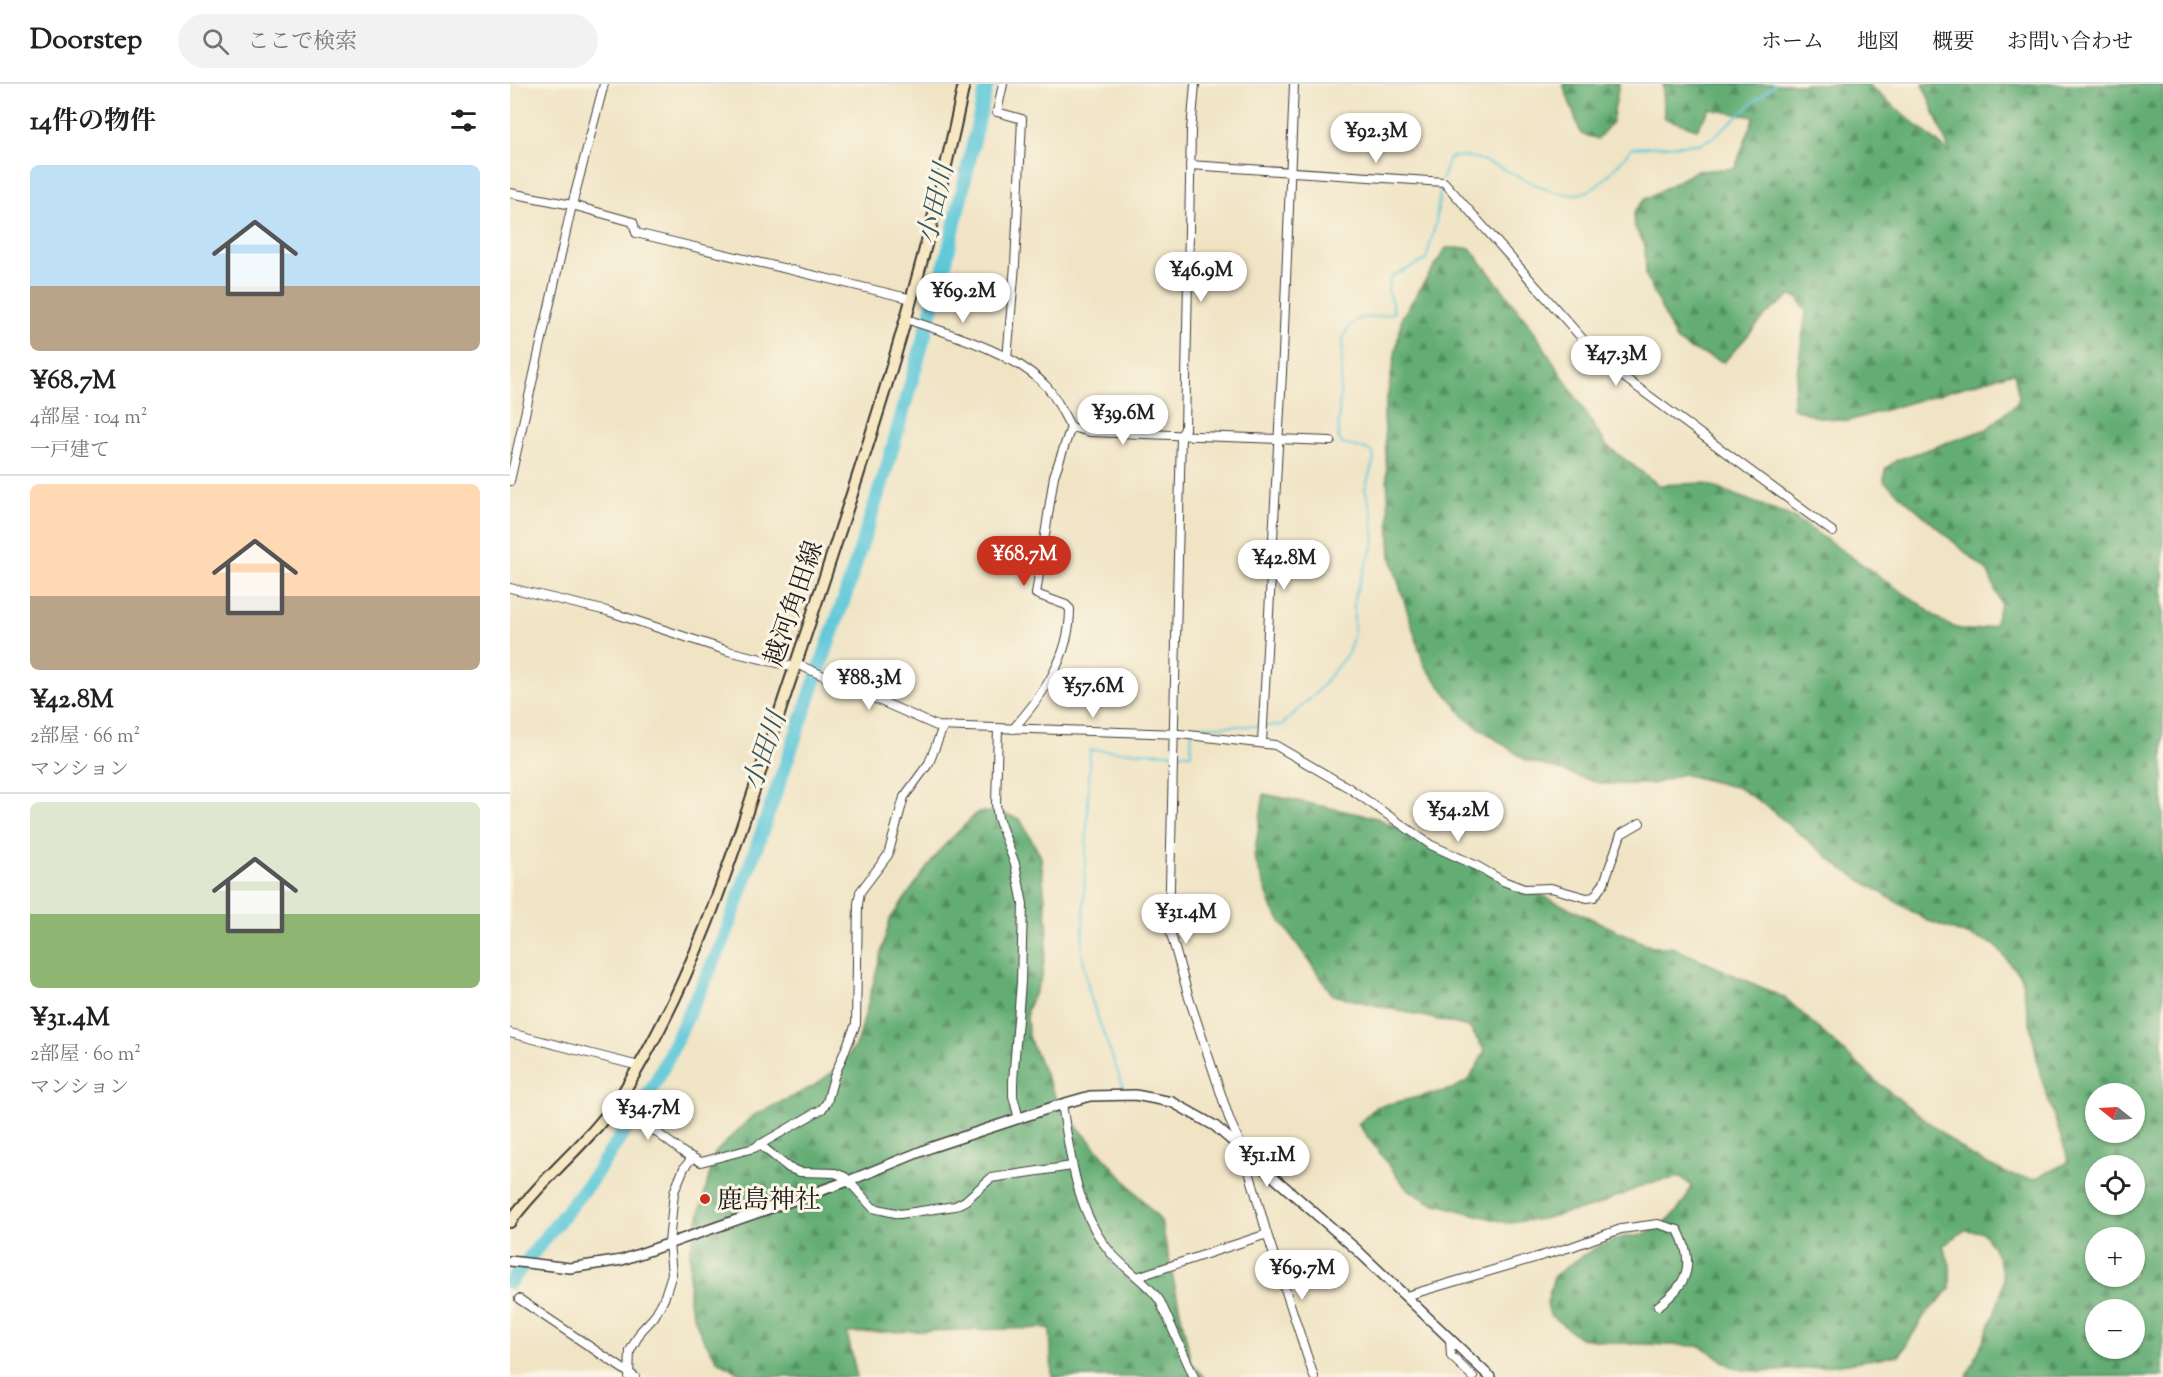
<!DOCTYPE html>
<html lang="ja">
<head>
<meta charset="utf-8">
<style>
	body { margin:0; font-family:"Sorts Mill Goudy","Noto Serif JP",serif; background:#f2f2f2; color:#222; height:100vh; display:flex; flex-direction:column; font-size:22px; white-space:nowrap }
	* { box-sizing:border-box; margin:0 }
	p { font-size:20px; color:#767676 }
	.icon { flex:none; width:33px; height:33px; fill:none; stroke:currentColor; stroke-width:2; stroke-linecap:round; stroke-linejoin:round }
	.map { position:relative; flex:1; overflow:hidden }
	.side { display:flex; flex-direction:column; background:#fff; width:510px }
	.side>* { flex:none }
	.needle { width:39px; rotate:288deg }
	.fabs { position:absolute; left:1575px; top:999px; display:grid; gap:12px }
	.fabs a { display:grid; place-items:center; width:60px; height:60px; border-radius:50%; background:#fff; box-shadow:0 2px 4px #0004; font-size:30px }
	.price { position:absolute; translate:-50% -51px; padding:0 14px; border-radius:21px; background:#fff; color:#222; font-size:20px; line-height:39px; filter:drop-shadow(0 2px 3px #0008) }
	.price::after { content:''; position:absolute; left:50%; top:36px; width:18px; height:14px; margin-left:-9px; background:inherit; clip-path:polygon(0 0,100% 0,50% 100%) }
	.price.active { background:#c8321e; color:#fff }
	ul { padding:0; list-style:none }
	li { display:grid; align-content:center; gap:12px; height:318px; padding:0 30px }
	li+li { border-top:2px solid #e0e0e0 }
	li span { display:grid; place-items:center; height:186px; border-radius:9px; color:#555 }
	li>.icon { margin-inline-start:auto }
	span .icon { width:108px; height:108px; fill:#fffc; stroke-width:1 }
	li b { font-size:26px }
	h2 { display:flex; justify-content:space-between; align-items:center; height:72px; padding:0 30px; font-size:26px }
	header { display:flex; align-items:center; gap:36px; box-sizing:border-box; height:84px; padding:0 30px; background:#fff; border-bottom:2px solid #e0e0e0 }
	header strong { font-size:28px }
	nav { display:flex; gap:33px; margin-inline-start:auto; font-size:21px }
	.search { width:420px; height:54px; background:#f2f2f2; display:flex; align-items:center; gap:15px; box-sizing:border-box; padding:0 21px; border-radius:33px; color:#767676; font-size:22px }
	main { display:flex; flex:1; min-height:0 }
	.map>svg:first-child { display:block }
</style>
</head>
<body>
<header>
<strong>Doorstep</strong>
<div class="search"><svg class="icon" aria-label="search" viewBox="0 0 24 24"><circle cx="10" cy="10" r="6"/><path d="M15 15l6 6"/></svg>ここで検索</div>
<nav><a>ホーム</a><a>地図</a><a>概要</a><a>お問い合わせ</a></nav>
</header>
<main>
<section class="side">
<h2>14件の物件<svg class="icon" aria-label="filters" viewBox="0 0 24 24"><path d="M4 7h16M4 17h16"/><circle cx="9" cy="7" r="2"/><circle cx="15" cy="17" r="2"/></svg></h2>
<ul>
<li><span style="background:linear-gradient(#bfe0f5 65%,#b9a48a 0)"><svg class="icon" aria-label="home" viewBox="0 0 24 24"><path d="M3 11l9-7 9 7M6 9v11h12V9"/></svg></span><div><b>¥68.7M</b><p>4部屋 · 104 m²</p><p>一戸建て</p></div></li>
<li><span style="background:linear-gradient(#ffd9b3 60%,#b9a48a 0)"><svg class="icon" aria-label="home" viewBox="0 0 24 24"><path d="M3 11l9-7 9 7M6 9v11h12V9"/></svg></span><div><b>¥42.8M</b><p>2部屋 · 66 m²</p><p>マンション</p></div></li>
<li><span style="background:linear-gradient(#dfe7d0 60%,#8fb573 0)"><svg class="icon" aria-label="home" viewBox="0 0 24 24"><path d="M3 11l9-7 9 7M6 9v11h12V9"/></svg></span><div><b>¥31.4M</b><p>2部屋 · 60 m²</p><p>マンション</p></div></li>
</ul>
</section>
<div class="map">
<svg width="1653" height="1293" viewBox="0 0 1653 1293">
	<defs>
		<pattern id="forest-firs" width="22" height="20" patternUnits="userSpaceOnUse" patternTransform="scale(1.5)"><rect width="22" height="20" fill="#63ad75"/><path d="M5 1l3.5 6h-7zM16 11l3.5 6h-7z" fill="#518c5f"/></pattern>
	</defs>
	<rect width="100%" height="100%" fill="#fcf5e5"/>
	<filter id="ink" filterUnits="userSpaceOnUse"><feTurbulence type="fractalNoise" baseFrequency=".0167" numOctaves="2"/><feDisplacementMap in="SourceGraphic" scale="12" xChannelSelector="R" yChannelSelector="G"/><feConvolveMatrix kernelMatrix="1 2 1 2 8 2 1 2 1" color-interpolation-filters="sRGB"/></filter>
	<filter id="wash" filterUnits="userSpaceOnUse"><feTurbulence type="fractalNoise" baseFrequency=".008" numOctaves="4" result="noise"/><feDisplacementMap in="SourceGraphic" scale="24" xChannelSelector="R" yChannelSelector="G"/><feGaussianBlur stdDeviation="1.35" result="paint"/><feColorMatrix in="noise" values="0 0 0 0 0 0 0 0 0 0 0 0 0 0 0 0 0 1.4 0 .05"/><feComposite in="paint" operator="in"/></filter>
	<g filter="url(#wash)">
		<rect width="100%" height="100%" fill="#f0e4c5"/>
		<!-- forest -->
		<g fill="url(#forest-firs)" stroke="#406448" stroke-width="1.5" fill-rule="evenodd">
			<path d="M1053,0H1109L1102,38L1088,55L1071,50Z"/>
			<path d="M1153,0H1357L1440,69L1413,0H1653V1292L1457,1293C1466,1272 1494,1215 1493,1195C1491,1178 1483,1160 1472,1148L1455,1146L1433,1162L1440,1181V1205L1414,1232L1390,1271C1348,1277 1268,1293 1229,1285C1214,1282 1204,1267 1189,1262L1107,1259L1070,1254L1040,1231L1037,1220L1044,1192C1064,1177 1089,1159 1114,1153C1118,1152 1124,1153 1128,1152C1152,1146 1174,1125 1181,1102L1171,1093L1139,1099L1085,1122L1032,1135L997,1139L919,1118L896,1104L848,1040L866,1023L942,1005L959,996L975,967L959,943L823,911L763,826L744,773L754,710L867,734L1142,863H1162L1275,914L1366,997L1461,1072L1500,1091L1524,1095L1559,1078L1530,990L1511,893L1485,861L1416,836L1331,784L1254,720L1229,704L1172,690L1143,700H1093L1016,676L956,635L914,581L881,474L874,330L892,233L936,164H960L1020,241L1096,361L1149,401L1194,399L1285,434L1414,523C1436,543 1455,553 1484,541L1491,520L1478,488L1374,397L1375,385L1387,376L1477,345L1507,319L1509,313L1504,288L1338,337L1303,332L1282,323L1296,228L1288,214L1280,212L1257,230L1214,278L1180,265L1166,256L1136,191L1135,161L1124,142V128L1135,115L1186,87L1225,84L1244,33L1200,25L1187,45L1154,34ZM1586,1010H1624V1048H1586ZM1586,1082H1624V1120H1586ZM1586,1154H1624V1192H1586ZM1586,1226H1624V1264H1586Z"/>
			<path d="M468,728H488L510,735L531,773L538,848L532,893L517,926L518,952L550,1023L651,1137L681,1278L694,1293H542L540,1244L337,1249L347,1293H253L231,1290L207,1276L191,1251L179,1218L180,1167L205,1069L242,1032L302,1003L328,984L348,958L380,835L429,767Z"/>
		</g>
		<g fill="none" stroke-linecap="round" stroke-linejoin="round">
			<!-- stream -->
			<g stroke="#5ec8d9" stroke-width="2">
				<path d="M932,95L939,74C985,62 1041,131 1084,104C1099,94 1110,77 1122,64L1189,60L1202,54L1265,0"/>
				<path d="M755,642L772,641L807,608L838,569L844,550V513L865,457L862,428L855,405L864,375L863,369L856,365L832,360L828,353L833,255C846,222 860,240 884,228L878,205L881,193L916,176L926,138L931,101"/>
				<path d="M615,1008L580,912L572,868L580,666L681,670L682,642H750"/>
			</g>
			<!-- river -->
			<path stroke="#5ec8d9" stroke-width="14" d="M0,1198L80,1098L129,1026L147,996L213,858L334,515L377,383L437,173L477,0"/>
		</g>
	</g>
	<g filter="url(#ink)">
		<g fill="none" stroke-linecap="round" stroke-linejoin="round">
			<!-- minor casing -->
			<g stroke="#3c3a35" stroke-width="10">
				<g id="minor">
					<path d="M493,0L487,28L512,35L505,181L497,275"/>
					<path d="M685,0L681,47L675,345L671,351L659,843L679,914L720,1037L733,1066L757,1150L804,1293"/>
					<path d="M680,81L934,98L1092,277L1323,448"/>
					<path d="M0,109L62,121L123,138L126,149L402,215"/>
					<path d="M396,235C440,250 505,268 537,303C547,314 553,330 561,343L580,348L821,357"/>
					<path d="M0,397L62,121L94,0"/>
					<path d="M0,504L97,527L218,567L280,582L289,581L427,642L670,650L765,661L839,704L921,761L967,782L993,797L1014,805L1041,804L1077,814L1084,813L1094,799L1111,750L1130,739"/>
					<path d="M488,644L486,720L488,734L505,780L513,820L511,898L503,997V1012L509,1035"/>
					<path d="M503,645C533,611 560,573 560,525L556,521L526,510L544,392L561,343"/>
					<path d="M752,659L773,270L784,0"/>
					<path d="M0,949L129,982"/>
					<path d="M106,1018L174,1069L191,1078L244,1064L312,1025L317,1018L324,993L346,940L348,820L350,808L378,771L394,713L419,679L433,643"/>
					<path d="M552,1020C560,1069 566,1129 601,1169C616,1186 637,1198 650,1217L684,1293"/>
					<path d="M249,1060L279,1084L290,1088L325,1089L335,1093L363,1124L390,1130L445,1122L455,1117L481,1094L562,1082"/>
					<path d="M627,1193L757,1150"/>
					<path d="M896,1212L1061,1163L1111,1145L1148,1140L1168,1146C1185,1179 1179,1200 1148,1222"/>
					<path d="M9,1215L125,1293"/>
					<path d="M940,1256L941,1272L963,1293"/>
					<path d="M119,1293L120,1267L131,1247L144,1233L154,1215L162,1190L159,1159L164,1108L174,1084L182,1074"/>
				</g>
			</g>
			<!-- tertiary casing -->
			<g stroke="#3c3a35" stroke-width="12">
				<path id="tertiary" d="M0,1177L60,1184L112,1176L341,1096L422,1063L552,1020L580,1012L625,1011L662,1018L705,1042L846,1165L980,1293"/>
			</g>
			<!-- secondary casing -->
			<g stroke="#3c3a35" stroke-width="14">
				<path id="secondary" d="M0,1138C34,1091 83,1056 114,1007C191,886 231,744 276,609C344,407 411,210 454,0"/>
			</g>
			<!-- minor -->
			<use href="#minor" stroke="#fff" stroke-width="8"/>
			<!-- tertiary -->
			<use href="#tertiary" stroke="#fff" stroke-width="9"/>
			<!-- secondary -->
			<use href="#secondary" stroke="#f7e8c3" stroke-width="10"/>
		</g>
	</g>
	<!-- markers -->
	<circle fill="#c8321e" stroke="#fcf5e5" stroke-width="2" cx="195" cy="1115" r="6"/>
	<g text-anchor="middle" stroke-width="6" stroke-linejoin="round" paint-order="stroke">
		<!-- street labels -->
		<g font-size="26" fill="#1c1c1c" stroke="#fcf5e5">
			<text transform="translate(283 519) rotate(-71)" y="9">越河角田線</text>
		</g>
		<!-- poi labels -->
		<g font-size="26" fill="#1c1c1c" stroke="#fcf5e5" text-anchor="start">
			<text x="207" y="1124">鹿島神社</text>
		</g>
		<!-- water labels -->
		<g font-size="27" font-style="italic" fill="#33585e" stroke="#fcf5e5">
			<text transform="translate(425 120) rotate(-77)" y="9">小田川</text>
			<text transform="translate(254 667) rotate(-71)" y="9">小田川</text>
		</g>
	</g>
</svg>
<div class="fabs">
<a><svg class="needle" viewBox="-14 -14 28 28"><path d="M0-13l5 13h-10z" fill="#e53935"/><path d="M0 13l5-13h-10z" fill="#767676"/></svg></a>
<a><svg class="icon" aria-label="locate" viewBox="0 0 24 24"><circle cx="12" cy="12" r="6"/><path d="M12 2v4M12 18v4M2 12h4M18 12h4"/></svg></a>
<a>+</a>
<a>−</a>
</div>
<b class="price" style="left:866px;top:80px">¥92.3M</b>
<b class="price" style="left:691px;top:219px">¥46.9M</b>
<b class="price" style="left:453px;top:240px">¥69.2M</b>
<b class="price" style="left:1106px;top:303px">¥47.3M</b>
<b class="price" style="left:613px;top:362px">¥39.6M</b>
<b class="price active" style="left:514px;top:503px">¥68.7M</b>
<b class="price" style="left:774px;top:507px">¥42.8M</b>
<b class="price" style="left:359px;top:627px">¥88.3M</b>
<b class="price" style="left:583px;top:635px">¥57.6M</b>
<b class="price" style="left:948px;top:759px">¥54.2M</b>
<b class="price" style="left:676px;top:861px">¥31.4M</b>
<b class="price" style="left:138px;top:1057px">¥34.7M</b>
<b class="price" style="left:757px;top:1104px">¥51.1M</b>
<b class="price" style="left:792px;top:1217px">¥69.7M</b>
</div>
</main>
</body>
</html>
